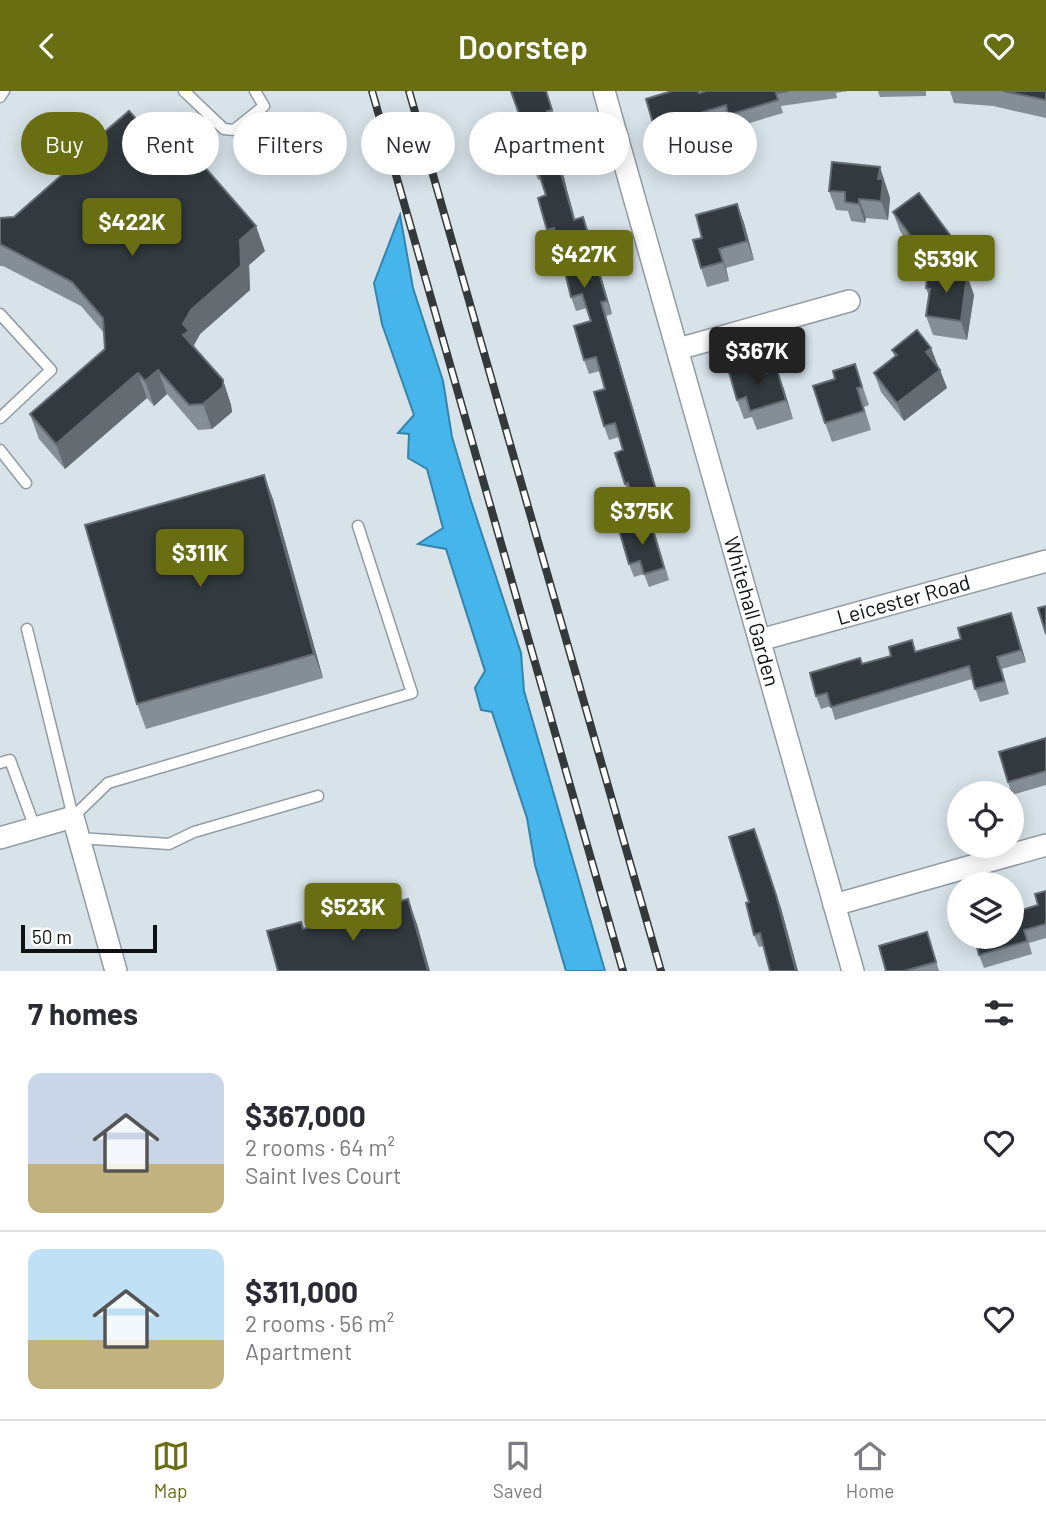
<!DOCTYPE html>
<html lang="en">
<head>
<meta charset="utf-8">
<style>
	body { margin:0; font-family:Barlow,sans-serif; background:#f7f7f7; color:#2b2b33; height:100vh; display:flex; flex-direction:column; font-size:26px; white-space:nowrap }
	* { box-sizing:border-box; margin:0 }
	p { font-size:23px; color:#7c7c81 }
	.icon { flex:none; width:38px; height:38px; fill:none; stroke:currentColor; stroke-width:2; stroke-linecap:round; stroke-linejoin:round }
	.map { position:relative; height:880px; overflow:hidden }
	.sheet { display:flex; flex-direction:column; background:#fff; flex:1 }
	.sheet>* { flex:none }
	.guide { position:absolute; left:21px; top:21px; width:1004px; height:63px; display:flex; gap:14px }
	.tools { position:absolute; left:947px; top:690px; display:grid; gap:14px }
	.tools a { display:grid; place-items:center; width:77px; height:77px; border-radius:50%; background:#fff; box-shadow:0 4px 18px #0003; font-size:35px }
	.scale { position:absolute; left:21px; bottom:18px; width:136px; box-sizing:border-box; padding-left:7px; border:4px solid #0d1113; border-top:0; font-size:19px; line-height:24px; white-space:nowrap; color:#0d1113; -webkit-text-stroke:5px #fff; paint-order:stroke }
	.price { position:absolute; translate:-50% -60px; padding:0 16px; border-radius:7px; background:#696e12; color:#fff; font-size:23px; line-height:46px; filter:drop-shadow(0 2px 4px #0008) }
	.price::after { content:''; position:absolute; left:50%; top:42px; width:21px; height:16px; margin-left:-10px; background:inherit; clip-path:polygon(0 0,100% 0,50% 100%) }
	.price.current { background:#222; color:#fff }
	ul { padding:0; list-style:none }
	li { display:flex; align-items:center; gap:21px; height:175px; padding:0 28px }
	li+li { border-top:2px solid #e1e1e2 }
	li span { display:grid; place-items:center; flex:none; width:196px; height:140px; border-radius:14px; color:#555 }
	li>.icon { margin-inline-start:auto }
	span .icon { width:84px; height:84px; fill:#fffc; stroke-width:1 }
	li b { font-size:30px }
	h2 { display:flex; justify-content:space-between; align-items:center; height:84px; padding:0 28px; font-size:30px }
	.tag { padding:0 24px; border-radius:32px; background:#fff; box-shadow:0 4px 18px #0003; font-size:24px; line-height:63px }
	.tag.current { background:#696e12; color:#fff }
	header { display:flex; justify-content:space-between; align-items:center; height:91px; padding:0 28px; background:#696e12; color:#fff; font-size:32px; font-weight:600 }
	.tabs { display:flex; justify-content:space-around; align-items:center; height:98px; border-top:2px solid #e1e1e2; background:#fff; font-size:19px; color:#7c7c81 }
	.tabs a { display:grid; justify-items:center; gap:4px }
	.tabs .current { color:#696e12 }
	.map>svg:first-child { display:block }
</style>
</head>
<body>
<header><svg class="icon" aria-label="back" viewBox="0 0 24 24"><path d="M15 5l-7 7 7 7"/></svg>Doorstep<svg class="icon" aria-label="heart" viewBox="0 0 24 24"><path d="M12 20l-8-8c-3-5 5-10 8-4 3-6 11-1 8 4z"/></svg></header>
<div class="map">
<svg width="1046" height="880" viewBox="0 0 1046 880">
	<rect width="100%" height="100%" fill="#d7e2e9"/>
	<!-- water -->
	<path fill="#45b5ec" stroke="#3484ab" stroke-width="2" d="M400,124L413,197L443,290L452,346L471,410L521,562L524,600L605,880H566L535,774L527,727L492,621L481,619L475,597L485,580L446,458L418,453L443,437L427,378L408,367L409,343L398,342L414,324L382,233L374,192Z"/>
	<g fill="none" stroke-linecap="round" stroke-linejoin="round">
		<!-- lane casing -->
		<g stroke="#929ca2" stroke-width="13">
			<g id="lane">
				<path d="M184,0L224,38L234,39L264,15L255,0"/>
				<path d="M0,6L4,0"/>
				<path d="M0,223L51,279L0,327"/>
				<path d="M0,359L26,392"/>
				<path d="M27,538L73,726L108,692L412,602L358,435"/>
				<path d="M0,672L10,669L35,737"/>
				<path d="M79,747L169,753L194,741L318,705"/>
			</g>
		</g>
		<!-- street casing -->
		<g stroke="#929ca2" stroke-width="24">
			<g id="street">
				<path id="s1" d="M604,0L853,880"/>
				<path d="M678,258L849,210"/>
				<path id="s2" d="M760,549L1046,470"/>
				<path d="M0,747L73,726L116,880"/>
				<path d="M834,814L1046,754"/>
			</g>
		</g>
		<!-- lane -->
		<use href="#lane" stroke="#fff" stroke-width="10"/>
		<!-- street -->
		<use href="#street" stroke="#fff" stroke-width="21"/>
		<!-- rail casing -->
		<g stroke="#34393c" stroke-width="8">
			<g id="rail">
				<path d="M372,0L623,880"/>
				<path d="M409,0L661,880"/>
			</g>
		</g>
		<!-- rail -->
		<use href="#rail" stroke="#fff" stroke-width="5" stroke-dasharray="16" stroke-linecap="butt"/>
	</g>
	<!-- wall -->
	<g fill="#848e94">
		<path d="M546,0L557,32L552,34L566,81L563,82L567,99L575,129L583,126L588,140L612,223L606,225L662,417L638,424L632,406H630L625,393L623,359L619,346L609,349L604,335L605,298L600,280L589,283L584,269L591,230L587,217L576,220L571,206L557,151L552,152L547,139L546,104L541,88L538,89L533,75L526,43Z"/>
		<path d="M699,0L700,2L706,0H848L836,2L837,7L781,15L783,22L733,37L730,27L659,48L654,36Z"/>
		<path d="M878,0H926V5L880,6Z"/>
		<path d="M950,0H1046V27L993,15L954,12Z"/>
		<path d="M101,44L154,48L265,160L249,174L250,199L200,243L194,254L195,257L223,289L231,314L232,321L212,338L198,339L167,303L154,315L147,307L65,378L39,348L30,323L105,258L104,242L81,215L3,175H0V127L14,126L65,81L62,77L53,53Z"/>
		<path d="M886,95L890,107L888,129L866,127L865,132L851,130L848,120L836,119L829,100Z"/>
		<path d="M737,113L744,132L754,169L726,177L729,190L707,196L701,177L702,147Z"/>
		<path d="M893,121L950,144L957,162L933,180L967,185L974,204L967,249L933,244L926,225L929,206L926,197L930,180L900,140Z"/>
		<path d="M931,257L947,297L904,330L881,301L874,282L895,266L892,259Z"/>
		<path d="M855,273L869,314L864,316L871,339L832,351L825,332L835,288Z"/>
		<path d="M777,279L793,328L757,339L752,326L744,328L737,309L757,285Z"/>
		<path d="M273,408L323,587L146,638L137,613Z"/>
		<path d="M655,442L669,489L649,496L644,483L634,486L629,473Z"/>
		<path d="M1015,534L1026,571L1002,578L1009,603L980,611L972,588L835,629L831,615L821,618L816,605L862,573L891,565L912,549L916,561Z"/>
		<path d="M1046,647V694L1012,704L1008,691Z"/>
		<path d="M1046,800V847L1029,852L1032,863L984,877L979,864L1038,814Z"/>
		<path d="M781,817L798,880H770L763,855L759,856L754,844Z"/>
		<path d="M927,841L939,880H886Z"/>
	</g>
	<!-- shaded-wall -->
	<g fill="#646c72">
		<path d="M547,20L552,34L566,81L561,68Z"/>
		<path d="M558,68L563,82L567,99L579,142L562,86Z"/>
		<path d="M880,76L890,107L888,129L881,110L878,88Z"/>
		<path d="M859,108L866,127L865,132L859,113Z"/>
		<path d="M737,113L744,132L754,169L747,150Z"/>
		<path d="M583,126L588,140L612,223L607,210Z"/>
		<path d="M256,135L265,160L249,174L250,199L200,243L194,254L197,265L183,244V233L191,219L240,149Z"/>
		<path d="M950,144L957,162L931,181L924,163Z"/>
		<path d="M719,158L726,177L729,190L723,171Z"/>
		<path d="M967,185L974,204L967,249L961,230Z"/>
		<path d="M601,211L606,225L662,417L657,403Z"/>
		<path d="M931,257L938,276L926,261Z"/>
		<path d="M158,279L167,303L154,315L145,290Z"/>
		<path d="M777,279L784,298L793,328L786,309Z"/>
		<path d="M940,279L947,297L904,330L897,312Z"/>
		<path d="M138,282L147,307L65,378L56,353Z"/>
		<path d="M223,289L231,314L232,321L212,338L203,313Z"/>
		<path d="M264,384L273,408L323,587L314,563Z"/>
		<path d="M1011,522L1015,534L1026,571L1021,559Z"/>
		<path d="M754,738L781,817L798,880H796Z"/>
		<path d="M408,808L417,833L430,880H428Z"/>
	</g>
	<!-- building -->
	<g fill="#323a3f" stroke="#646c72" stroke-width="2">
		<path d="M511,0H546L552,19L547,20L561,68H558L562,86L574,129L583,126L607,210L601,211L657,403L633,410L628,392L625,393L615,362L623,359L615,332L604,335L594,301L605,298L596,266L584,269L574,235L591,230L582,203L571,206L554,137L547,139L538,107L546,104L536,74L533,75L523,44L526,43Z"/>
		<path d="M672,0H698L699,2L706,0H788L776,2L778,9L728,24L726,14L654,36L646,8Z"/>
		<path d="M1003,0H1046V9Z"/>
		<path d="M129,20L154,48L169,35L256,135L240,149L241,175L191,219L183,233L189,240L183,244L223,289V296L203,313L189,314L158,279L145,290L138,282L56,353L30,323L105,258L103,227L72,191L0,153V127L14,126L72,75L53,53L85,25L101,44Z"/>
		<path d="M832,71L880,76L878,88H883L881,110L859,108V113L845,111V101L829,100Z"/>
		<path d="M919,102L950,144L924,163L893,121Z"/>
		<path d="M737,113L747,150L719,158L723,171L701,177L693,149L702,147L696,124Z"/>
		<path d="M928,179L967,185L961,230L926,225L930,198L926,197Z"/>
		<path d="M917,239L931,257L926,261L940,279L897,312L874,282L897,264L892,259Z"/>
		<path d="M855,273L862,296L857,297L864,320L825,332L813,295L835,288L833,280Z"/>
		<path d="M753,274L756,285L777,279L786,309L750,320L746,306L737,309L729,281Z"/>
		<path d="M264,384L314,563L137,613L85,434Z"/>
		<path d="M650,429L664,477L644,483L640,470L629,473L619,439Z"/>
		<path d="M1046,515V543L1038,517Z"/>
		<path d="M1011,522L1021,559L997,566L1004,590L975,598L969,575L831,616L827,602L816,605L810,582L860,567L862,573L891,565L889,556L912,549L915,561L961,548L958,537Z"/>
		<path d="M1046,647V680L1008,691L999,661Z"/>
		<path d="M754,738L776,804L796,880H770L760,842L754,844L746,812L749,811L729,746Z"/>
		<path d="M1046,800V833L1024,839L1027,850L979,864L974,845H1012V822L1038,814L1035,803Z"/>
		<path d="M408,808L428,880H278L267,840L301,831L303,838Z"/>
		<path d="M927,841L936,871L904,880H886L879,855Z"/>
	</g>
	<g text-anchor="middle" stroke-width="7" stroke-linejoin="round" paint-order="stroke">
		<!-- street labels -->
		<g font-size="21" fill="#0d1113" stroke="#fff">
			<text dy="7" stroke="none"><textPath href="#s2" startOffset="149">Leicester Road</textPath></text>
			<text dy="7" stroke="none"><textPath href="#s1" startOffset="541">Whitehall Garden</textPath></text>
		</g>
	</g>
</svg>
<div class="tools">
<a><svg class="icon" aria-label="locate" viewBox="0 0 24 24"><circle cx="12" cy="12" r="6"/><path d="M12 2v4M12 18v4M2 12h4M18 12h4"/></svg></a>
<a><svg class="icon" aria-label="layers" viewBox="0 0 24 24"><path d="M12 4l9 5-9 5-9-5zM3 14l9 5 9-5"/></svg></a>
</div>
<div class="scale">50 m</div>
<b class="price" style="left:132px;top:167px">$422K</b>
<b class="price" style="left:584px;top:199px">$427K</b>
<b class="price" style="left:946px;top:204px">$539K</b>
<b class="price current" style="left:757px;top:296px">$367K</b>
<b class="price" style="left:642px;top:456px">$375K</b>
<b class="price" style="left:200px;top:498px">$311K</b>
<b class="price" style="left:353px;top:852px">$523K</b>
<div class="guide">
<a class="tag current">Buy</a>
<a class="tag">Rent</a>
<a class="tag">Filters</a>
<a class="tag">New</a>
<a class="tag">Apartment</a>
<a class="tag">House</a>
</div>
</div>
<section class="sheet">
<h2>7 homes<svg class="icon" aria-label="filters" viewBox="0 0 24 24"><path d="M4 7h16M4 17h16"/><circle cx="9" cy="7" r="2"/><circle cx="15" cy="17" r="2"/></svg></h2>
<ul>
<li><span style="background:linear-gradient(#c9d6e8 65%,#c2b280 0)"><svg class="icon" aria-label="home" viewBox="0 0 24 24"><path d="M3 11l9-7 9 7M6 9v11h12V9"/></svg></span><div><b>$367,000</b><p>2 rooms · 64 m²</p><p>Saint Ives Court</p></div><svg class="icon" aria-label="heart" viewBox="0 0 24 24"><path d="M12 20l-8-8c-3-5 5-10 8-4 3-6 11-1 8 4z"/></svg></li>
<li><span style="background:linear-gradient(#bfe0f5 65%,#c2b280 0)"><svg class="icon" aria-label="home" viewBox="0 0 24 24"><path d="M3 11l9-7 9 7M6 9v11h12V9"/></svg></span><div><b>$311,000</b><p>2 rooms · 56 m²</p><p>Apartment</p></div><svg class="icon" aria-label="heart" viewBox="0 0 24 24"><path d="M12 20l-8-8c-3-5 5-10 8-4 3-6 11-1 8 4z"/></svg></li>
</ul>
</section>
<nav class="tabs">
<a class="current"><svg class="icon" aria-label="map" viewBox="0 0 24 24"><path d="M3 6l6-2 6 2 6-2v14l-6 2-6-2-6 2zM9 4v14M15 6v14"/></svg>Map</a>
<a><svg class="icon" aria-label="saved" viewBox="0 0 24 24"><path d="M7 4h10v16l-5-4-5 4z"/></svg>Saved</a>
<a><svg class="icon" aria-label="home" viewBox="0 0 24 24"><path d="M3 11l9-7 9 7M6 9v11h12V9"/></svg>Home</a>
</nav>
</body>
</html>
